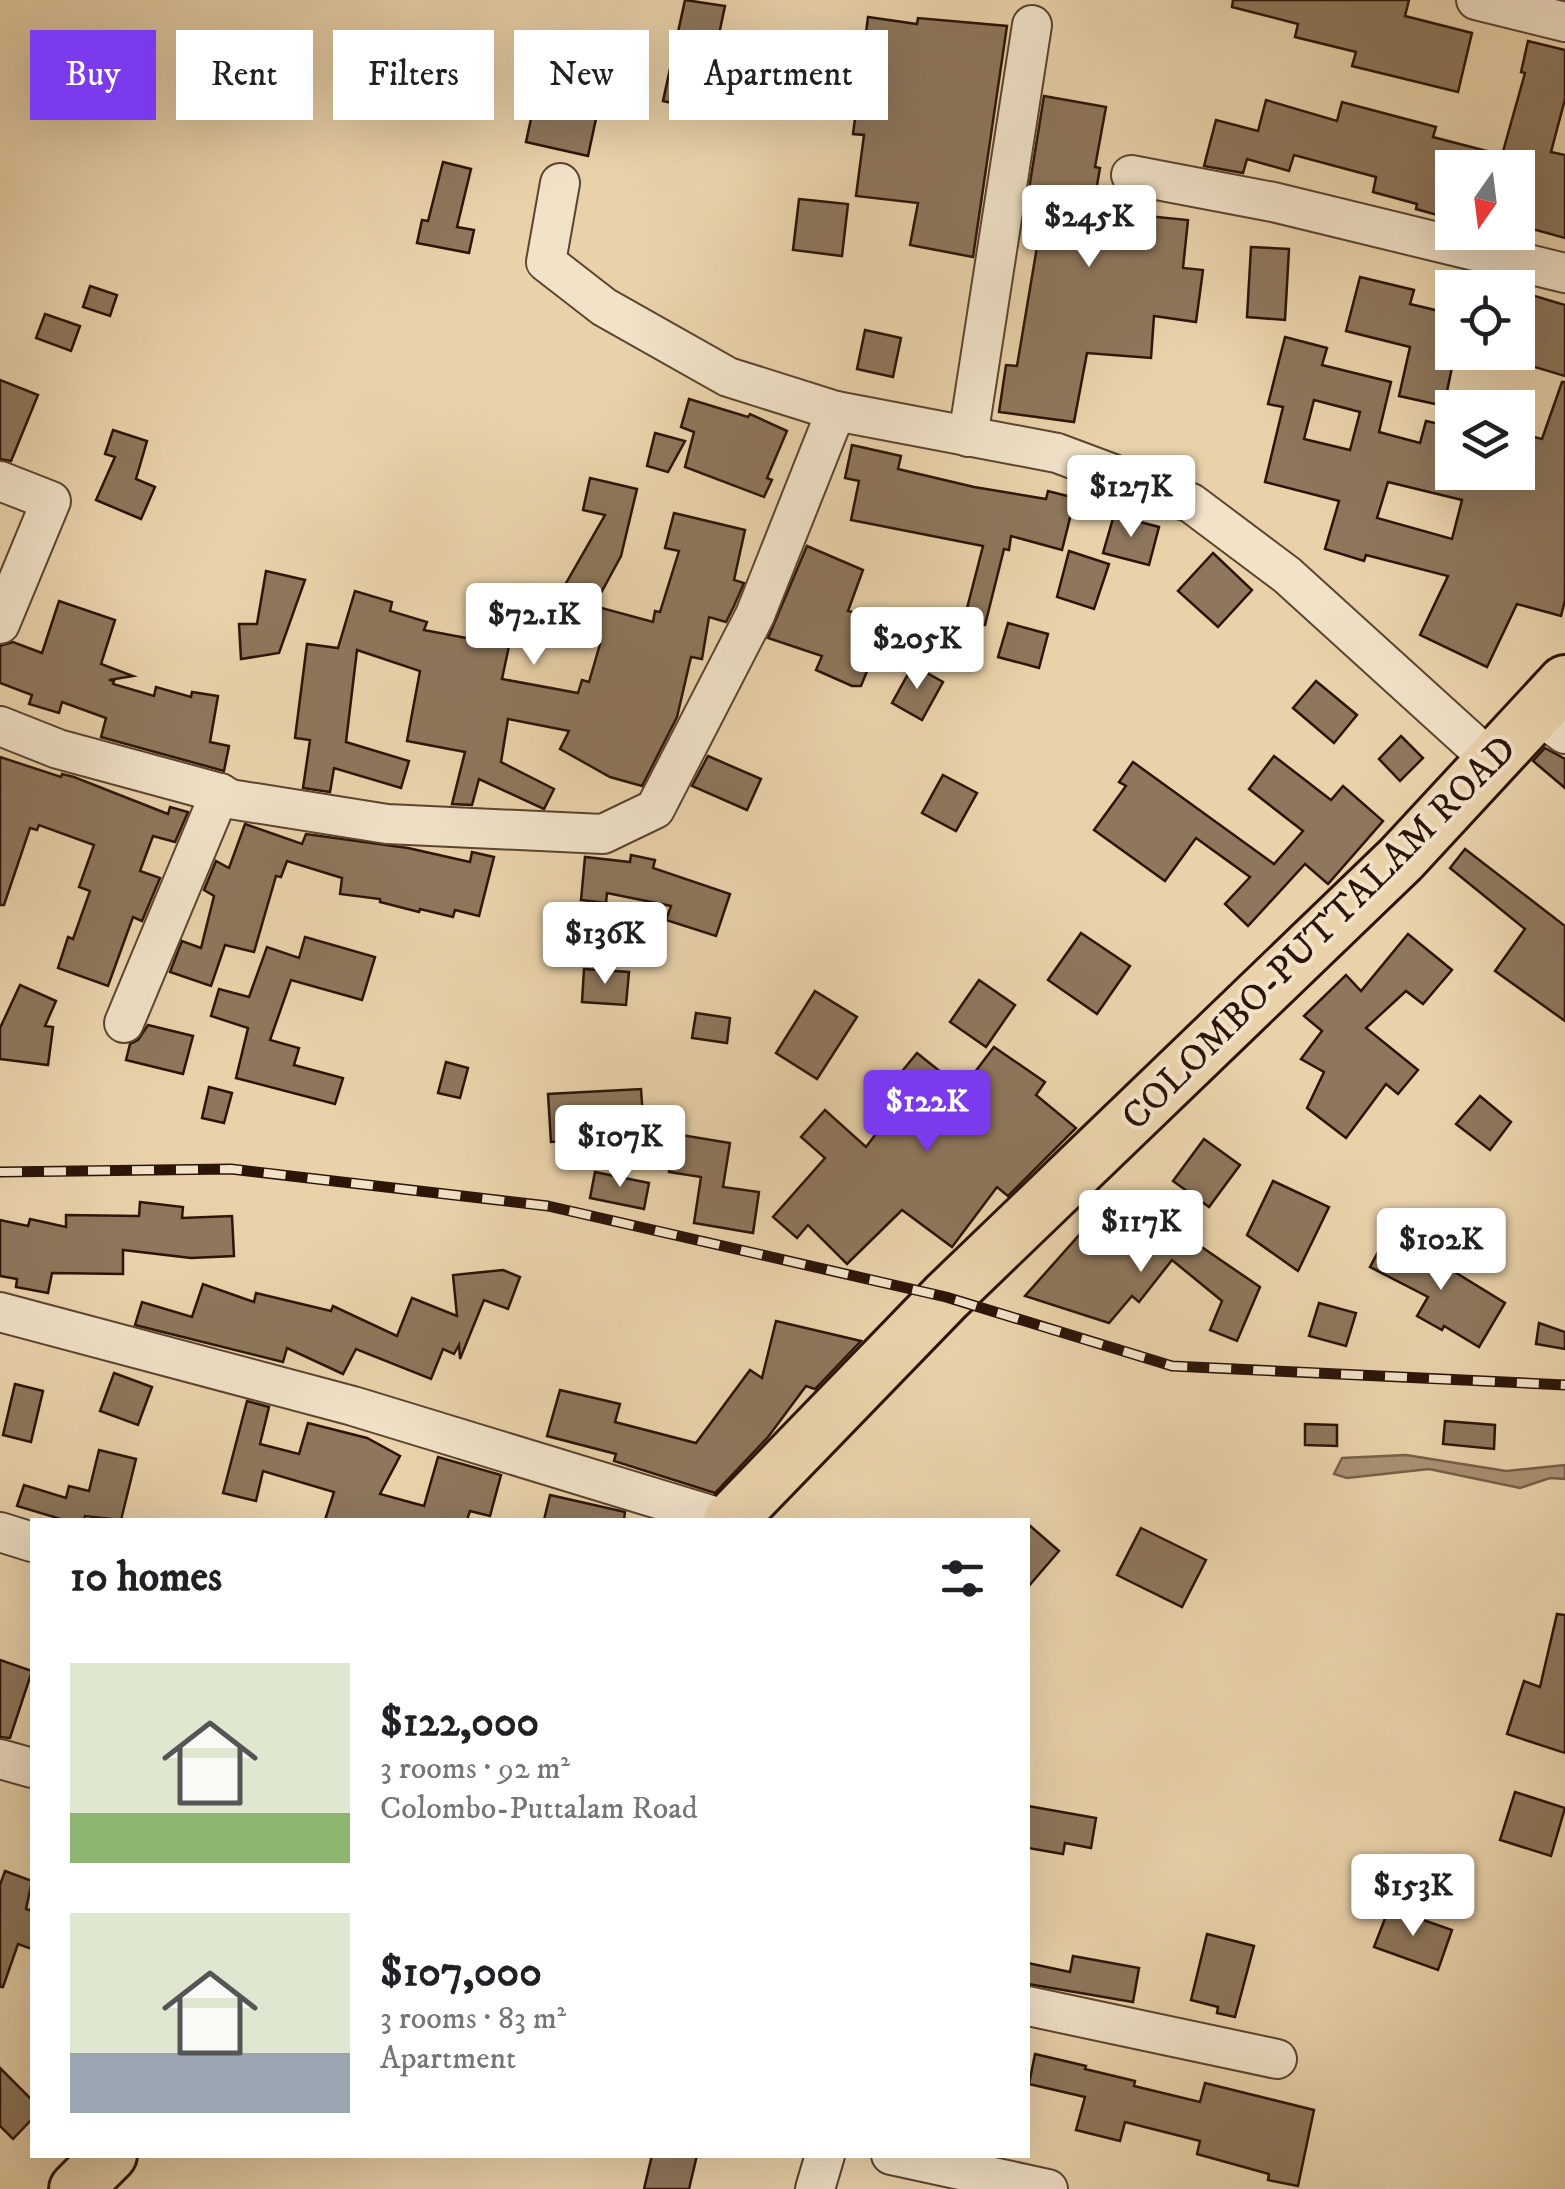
<!DOCTYPE html>
<html lang="en">
<head>
<meta charset="utf-8">
<style>
	body { margin:0; font-family:"IM FELL DW Pica",serif; background:#f6f6f6; color:#202124; height:100vh; display:flex; flex-direction:column; font-size:38px; white-space:nowrap }
	* { box-sizing:border-box; margin:0 }
	p { font-size:32px; color:#757577 }
	.icon { flex:none; width:55px; height:55px; fill:none; stroke:currentColor; stroke-width:2; stroke-linecap:round; stroke-linejoin:round }
	.map { position:relative; flex:1; overflow:hidden }
	.drawer { position:absolute; left:30px; top:1518px; width:1000px; height:640px; display:flex; flex-direction:column; background:#fff; border-radius:0px; box-shadow:0 10px 40px #0002 }
	.drawer>* { flex:none }
	.hud { position:absolute; left:30px; top:30px; width:1000px; height:90px; display:flex; gap:20px }
	.needle { width:65px; rotate:194deg }
	.fabs { position:absolute; left:1435px; top:150px; display:grid; gap:20px }
	.fabs a { display:grid; place-items:center; width:100px; height:100px; border-radius:0px; background:#fff; box-shadow:0 10px 40px #0002; font-size:50px }
	.price { position:absolute; translate:-50% -85px; padding:0 22px; border-radius:10px; background:#fff; color:#222; font-size:32px; line-height:65px; filter:drop-shadow(0 2px 5px #0008) }
	.price::after { content:''; position:absolute; left:50%; top:60px; width:30px; height:22px; margin-left:-15px; background:inherit; clip-path:polygon(0 0,100% 0,50% 100%) }
	.price.selected { background:#7c3aed; color:#fff }
	ul { padding:0; list-style:none }
	li { display:flex; align-items:center; gap:30px; height:250px; padding:0 40px }
	li span { display:grid; place-items:center; flex:none; width:280px; height:200px; border-radius:0px; color:#555 }
	li>.icon { margin-inline-start:auto }
	span .icon { width:120px; height:120px; fill:#fffc; stroke-width:1 }
	li b { font-size:42px }
	h2 { display:flex; justify-content:space-between; align-items:center; height:120px; padding:0 40px; font-size:42px }
	.tag { padding:0 35px; border-radius:0px; background:#fff; box-shadow:0 10px 40px #0002; font-size:35px; line-height:90px }
	.tag.selected { background:#7c3aed; color:#fff }
	.map>svg:first-child { display:block }
</style>
</head>
<body>
<div class="map">
<svg width="1565" height="2189" viewBox="0 0 1565 2189">
	<rect width="100%" height="100%" fill="#e9d2aa"/>
	<filter id="stains"><feTurbulence type="fractalNoise" baseFrequency=".002" numOctaves="4"/><feColorMatrix values="0 0 0 0 .2 0 0 0 0 .09 0 0 0 0 .02 0 0 0 .5 -.17"/></filter>
	<radialGradient id="worn" r=".72"><stop offset=".6" stop-color="#630" stop-opacity="0"/><stop offset="1" stop-color="#630" stop-opacity=".3"/></radialGradient>
	<!-- water -->
	<path fill="#a99173" stroke="#775f48" stroke-width="2.5" d="M1406,1455L1506,1471L1565,1465V1479L1550,1478L1520,1488L1429,1469L1347,1478L1334,1474L1342,1458Z"/>
	<!-- building -->
	<g fill="#8e775c" stroke="#2c1408" stroke-width="2.5" fill-rule="evenodd">
		<path d="M685,0L725,6L718,39L767,49L769,41L831,55L821,98L734,78L726,115L663,101Z"/>
		<path d="M1233,0H1409L1405,16L1472,33L1458,92L1352,66L1356,52L1295,37L1298,24L1232,7Z"/>
		<path d="M868,17L917,24L918,18L1007,26L973,257L910,245L918,203L856,196L864,135L853,134Z"/>
		<path d="M1528,41L1565,50V99L1551,152L1565,155V238L1518,225V168H1452V219L1416,209L1417,204L1373,192L1376,177L1294,155L1289,171L1247,159L1243,173L1204,166L1216,120L1258,131L1266,100L1337,121L1342,102L1436,127L1433,137L1502,155L1525,73L1521,72Z"/>
		<path d="M541,72L603,86L588,156L526,142Z"/>
		<path d="M1044,96L1106,107L1095,167L1100,168L1096,191L1110,193L1107,212L1188,220L1183,268L1203,270L1196,322L1154,316L1151,358L1087,353L1074,422L999,412L1006,365L1017,366L1042,217L1025,214Z"/>
		<path d="M443,162L471,169L457,227L474,230L469,253L417,243L422,220L428,221Z"/>
		<path d="M799,199L848,204L842,256L793,250Z"/>
		<path d="M1251,247L1289,249L1285,320L1247,317Z"/>
		<path d="M1360,277L1414,290L1410,304L1452,314V367L1444,406L1399,396L1410,347L1346,331Z"/>
		<path d="M90,286L117,295L110,316L83,307Z"/>
		<path d="M1518,291L1565,305V376L1518,362Z"/>
		<path d="M45,314L80,326L71,351L36,338Z"/>
		<path d="M865,330L901,338L893,377L857,369Z"/>
		<path d="M1285,337L1327,348L1322,365L1391,382L1379,432L1420,443L1426,421L1452,427V472H1518V433L1542,439L1562,382H1565V600L1561,616L1517,604L1487,667L1420,635L1448,576L1366,555L1364,561L1325,549L1339,501L1265,482L1283,407L1268,404ZM1314,400L1360,412L1350,450L1304,439ZM1388,482L1462,500L1452,539L1377,518Z"/>
		<path d="M0,380L38,395L11,461L0,459Z"/>
		<path d="M689,399L748,417L750,414L787,431L767,478L772,480L764,497L685,467L694,432L681,427Z"/>
		<path d="M113,430L147,441L136,479L155,487L141,519L96,500L115,457L105,454Z"/>
		<path d="M655,433L685,441L668,472L647,466Z"/>
		<path d="M852,445L901,456L898,469L974,487L1046,499L1048,491L1075,498L1062,550L1011,536L1009,550L1004,549L985,625L964,620L983,546L851,520L859,481L845,478Z"/>
		<path d="M590,478L637,489L621,556L594,606L653,622L655,611L660,612L679,551L665,548L674,513L745,530L734,580L744,583L734,606L726,622L709,617L702,659L691,657L677,717L642,786L610,777L560,749L569,731L508,719L501,762L554,789L544,809L479,779L472,805L452,804L465,752L407,741L420,671L357,650L346,742L409,761L401,788L334,768L330,792L303,788L310,740L295,738L307,644L338,648L355,591L392,602L390,611L427,622L424,630L509,646L502,679L578,693L582,680L589,682L600,644L534,628L543,593L558,597L605,515L583,510Z"/>
		<path d="M1114,515L1159,527L1149,565L1103,553Z"/>
		<path d="M807,546L863,570L848,611L917,629L910,657L876,649L861,686H852L816,670L822,656L768,638Z"/>
		<path d="M1069,551L1109,564L1094,609L1057,597Z"/>
		<path d="M1213,553L1252,590L1218,627L1178,591Z"/>
		<path d="M266,571L305,580L279,653L241,659L239,624H257Z"/>
		<path d="M59,601L115,620L101,664L133,676L109,680L114,681L113,684L154,696L156,687L191,697L192,692L218,696L210,742L229,746L224,771L101,737L106,718L62,702L59,713L29,704L32,695L0,683V646L13,642L42,653Z"/>
		<path d="M1008,623L1048,634L1039,668L998,657Z"/>
		<path d="M913,665L943,682L922,720L892,703Z"/>
		<path d="M1316,681L1357,715L1334,743L1293,708Z"/>
		<path d="M1401,736L1423,758L1400,781L1379,759Z"/>
		<path d="M1545,748L1565,759V788L1533,761Z"/>
		<path d="M708,756L761,779L747,810L692,786Z"/>
		<path d="M1274,756L1331,800L1343,786L1383,821L1328,884L1305,864L1248,926L1225,904L1250,877L1196,838L1165,881L1094,830L1126,786L1119,782L1133,762L1274,864L1303,831L1249,789Z"/>
		<path d="M0,757L61,777L62,774L74,777L168,814L170,807L188,812L175,842L153,836L140,871L160,878L142,921L133,917L108,986L58,968L68,937L73,939L90,891L79,887L94,845L39,825L37,830L30,828L4,905H0Z"/>
		<path d="M943,775L977,793L956,831L922,813Z"/>
		<path d="M245,824L302,844L306,834L408,848L470,862L472,852L494,857L479,916L455,910L453,917L420,909L419,912L380,902V899L340,894L342,878L287,861L281,877L276,876L254,952L225,945L211,986L170,972L182,941L201,948L214,896L204,890L216,861L229,868Z"/>
		<path d="M1465,849L1565,926V1021L1495,971L1525,929L1450,868Z"/>
		<path d="M631,855L655,860L653,868L730,894L716,936L666,920L671,906L607,893L606,903L581,900L585,857L630,862Z"/>
		<path d="M1081,933L1130,966L1097,1014L1048,980Z"/>
		<path d="M1408,934L1452,970L1423,1004L1406,991L1366,1028L1418,1070L1398,1094L1386,1084L1346,1138L1307,1108L1324,1072L1301,1059L1322,1031L1304,1016L1346,975L1361,991Z"/>
		<path d="M305,937L375,957L362,1000L291,980L270,1040L299,1048L294,1065L343,1078L335,1104L236,1078L248,1028L211,1016L219,989L249,997L267,947L299,958Z"/>
		<path d="M584,969L629,972L626,1005L582,1002Z"/>
		<path d="M979,980L1015,1005L986,1047L950,1022Z"/>
		<path d="M20,985L56,1001L45,1026L53,1027L48,1065L0,1059V1028Z"/>
		<path d="M815,991L857,1017L817,1079L776,1053Z"/>
		<path d="M696,1013L730,1018L727,1043L692,1038Z"/>
		<path d="M148,1025L193,1036L183,1074L126,1060L130,1044L138,1040Z"/>
		<path d="M994,1047L1045,1082L1036,1095L1076,1128L1008,1196L997,1187L952,1247L902,1210L847,1264L808,1225L797,1238L773,1217L825,1158L801,1137L825,1110L866,1147L894,1110L880,1098L917,1053L962,1089Z"/>
		<path d="M446,1062L468,1068L460,1098L438,1093Z"/>
		<path d="M209,1087L232,1093L224,1123L202,1118Z"/>
		<path d="M641,1089L643,1118L608,1119L610,1150L589,1151V1140L551,1142L548,1094Z"/>
		<path d="M1480,1096L1511,1122L1490,1150L1456,1124Z"/>
		<path d="M675,1134L730,1143L723,1187L759,1192L753,1233L694,1223L701,1177L669,1172Z"/>
		<path d="M1204,1139L1240,1165L1209,1207L1173,1181Z"/>
		<path d="M595,1172L649,1183L644,1209L590,1198Z"/>
		<path d="M1273,1181L1329,1207L1298,1271L1247,1235Z"/>
		<path d="M140,1202L183,1207L182,1218L232,1216L234,1256L191,1258L123,1250V1274L52,1273L48,1293L16,1287L17,1279L0,1276V1220L28,1226L30,1219L66,1227V1215L139,1216Z"/>
		<path d="M1488,1210L1503,1221L1484,1246L1468,1234Z"/>
		<path d="M1152,1213L1260,1287L1237,1341L1210,1330L1222,1301L1172,1260L1139,1302L1132,1296L1109,1323L1025,1296L1080,1234L1089,1242L1106,1221L1132,1241Z"/>
		<path d="M1385,1239L1445,1266L1505,1303L1479,1347L1444,1326L1442,1330L1417,1316L1428,1297L1370,1267Z"/>
		<path d="M503,1270L520,1277L508,1309L484,1300L460,1359L459,1345L454,1354L443,1349L431,1379L356,1349L343,1374L287,1348L283,1362L135,1325L142,1302L192,1317L203,1284L254,1302L256,1293L331,1311L333,1306L397,1336L412,1298L457,1316L453,1275Z"/>
		<path d="M1319,1303L1356,1313L1346,1346L1309,1336Z"/>
		<path d="M776,1321L861,1341L815,1389L806,1386L768,1437L715,1493L614,1461L616,1454L547,1436L560,1390L620,1404L615,1422L696,1443L750,1370L762,1378Z"/>
		<path d="M1539,1323L1565,1332V1349L1536,1344Z"/>
		<path d="M114,1373L152,1387L138,1425L100,1411Z"/>
		<path d="M15,1384L43,1391L31,1442L3,1435Z"/>
		<path d="M247,1401L269,1407L260,1444L299,1454L308,1423L367,1438L400,1456L380,1494L424,1506L438,1457L501,1475L490,1516L470,1511L467,1520H325L334,1492L263,1471L256,1501L223,1493Z"/>
		<path d="M1445,1421L1495,1425L1494,1449L1443,1444Z"/>
		<path d="M1305,1424L1337,1425V1446L1305,1445Z"/>
		<path d="M99,1450L136,1459L121,1520L85,1516L84,1520H64L17,1506L24,1485L66,1498L69,1486L89,1491Z"/>
		<path d="M550,1495L625,1512L624,1520H544Z"/>
		<path d="M1028,1524L1059,1551L1028,1587Z"/>
		<path d="M1141,1528L1206,1560L1182,1607L1117,1575Z"/>
		<path d="M1557,1614L1565,1615V1753L1507,1734L1524,1681L1540,1687Z"/>
		<path d="M0,1660L32,1671L10,1738L0,1737Z"/>
		<path d="M1515,1792L1565,1808L1551,1856L1500,1840Z"/>
		<path d="M1028,1806L1096,1818L1091,1848L1065,1843L1063,1854L1028,1848Z"/>
		<path d="M5,1871L32,1881L26,1909L32,1911V1949L18,1944L3,1987H0V1885Z"/>
		<path d="M1389,1908L1452,1930L1438,1970L1374,1947Z"/>
		<path d="M1207,1934L1254,1946L1235,2017L1217,2013L1218,2007L1191,2000Z"/>
		<path d="M1073,1956L1139,1968L1133,2002L1028,1984V1963L1070,1972Z"/>
		<path d="M1035,2054L1086,2066L1085,2069L1135,2081L1134,2086L1200,2102L1205,2083L1314,2110L1298,2186L1268,2180L1269,2174L1197,2154L1200,2141L1125,2122L1120,2141L1076,2130L1085,2097L1029,2084Z"/>
		<path d="M0,2068L32,2100V2119L13,2139L0,2126Z"/>
		<path d="M652,2155H697L689,2189H644Z"/>
	</g>
	<g fill="none" stroke-linecap="round" stroke-linejoin="round">
		<!-- minor casing -->
		<g stroke="#5b4430" stroke-width="42">
			<g id="minor">
				<path d="M1476,0L1565,22"/>
				<path d="M1131,175L1273,202L1565,273"/>
				<path d="M560,183L546,262L604,307L728,377L836,411L1057,453L1191,503L1287,575L1493,762"/>
				<path d="M968,437L1032,25"/>
				<path d="M0,481L51,501L0,624"/>
				<path d="M1537,714L1565,734"/>
				<path d="M0,726L58,749L220,793L230,799L387,824L603,834L655,809L755,615L836,411"/>
				<path d="M124,1023L220,793"/>
				<path d="M0,1312L353,1406L727,1520"/>
				<path d="M0,1532L32,1542"/>
				<path d="M0,1759L32,1768"/>
				<path d="M1028,2006L1277,2059"/>
				<path d="M891,2155L1048,2189"/>
				<path d="M815,2189L825,2155"/>
			</g>
		</g>
		<!-- highway casing -->
		<g stroke="#2c1408" stroke-width="58">
			<g id="highway">
				<path d="M730,1520L946,1297L1401,859L1565,682"/>
				<path d="M76,2189L110,2155"/>
			</g>
		</g>
		<!-- minor -->
		<use href="#minor" stroke="#f1e2c8" stroke-width="38"/>
		<!-- highway -->
		<use href="#highway" stroke="#e9d2aa" stroke-width="52"/>
		<!-- rail casing -->
		<g stroke="#2c1408" stroke-width="11">
			<path id="rail" d="M0,1172L231,1169L548,1206L946,1297L1172,1366L1565,1385"/>
		</g>
		<!-- rail -->
		<use href="#rail" stroke="#f1e2c8" stroke-width="8" stroke-dasharray="22" stroke-linecap="butt"/>
	</g>
	<g text-anchor="middle" stroke-width="8" stroke-linejoin="round" paint-order="stroke">
		<!-- street labels -->
		<g font-size="38" fill="#2c1408" stroke="#f1e2c8">
			<text transform="translate(1318 932) rotate(-45)" y="13">COLOMBO-PUTTALAM ROAD</text>
		</g>
	</g>
	<rect width="100%" height="100%" filter="url(#stains)"/>
	<rect width="100%" height="100%" fill="url(#worn)"/>
</svg>
<div class="fabs">
<a><svg class="needle" viewBox="-14 -14 28 28"><path d="M0-13l5 13h-10z" fill="#e53935"/><path d="M0 13l5-13h-10z" fill="#757577"/></svg></a>
<a><svg class="icon" aria-label="locate" viewBox="0 0 24 24"><circle cx="12" cy="12" r="6"/><path d="M12 2v4M12 18v4M2 12h4M18 12h4"/></svg></a>
<a><svg class="icon" aria-label="layers" viewBox="0 0 24 24"><path d="M12 4l9 5-9 5-9-5zM3 14l9 5 9-5"/></svg></a>
</div>
<b class="price" style="left:1089px;top:270px">$245K</b>
<b class="price" style="left:1131px;top:540px">$127K</b>
<b class="price" style="left:534px;top:668px">$72.1K</b>
<b class="price" style="left:917px;top:692px">$205K</b>
<b class="price" style="left:605px;top:987px">$136K</b>
<b class="price selected" style="left:927px;top:1155px">$122K</b>
<b class="price" style="left:620px;top:1190px">$107K</b>
<b class="price" style="left:1141px;top:1275px">$117K</b>
<b class="price" style="left:1441px;top:1293px">$102K</b>
<b class="price" style="left:1413px;top:1939px">$153K</b>
<div class="hud">
<a class="tag selected">Buy</a>
<a class="tag">Rent</a>
<a class="tag">Filters</a>
<a class="tag">New</a>
<a class="tag">Apartment</a>
</div>
<section class="drawer">
<h2>10 homes<svg class="icon" aria-label="filters" viewBox="0 0 24 24"><path d="M4 7h16M4 17h16"/><circle cx="9" cy="7" r="2"/><circle cx="15" cy="17" r="2"/></svg></h2>
<ul>
<li><span style="background:linear-gradient(#dfe7d0 75%,#8fb573 0)"><svg class="icon" aria-label="home" viewBox="0 0 24 24"><path d="M3 11l9-7 9 7M6 9v11h12V9"/></svg></span><div><b>$122,000</b><p>3 rooms · 92 m²</p><p>Colombo-Puttalam Road</p></div></li>
<li><span style="background:linear-gradient(#dfe7d0 70%,#9aa5b1 0)"><svg class="icon" aria-label="home" viewBox="0 0 24 24"><path d="M3 11l9-7 9 7M6 9v11h12V9"/></svg></span><div><b>$107,000</b><p>3 rooms · 83 m²</p><p>Apartment</p></div></li>
</ul>
</section>
</div>
</body>
</html>
